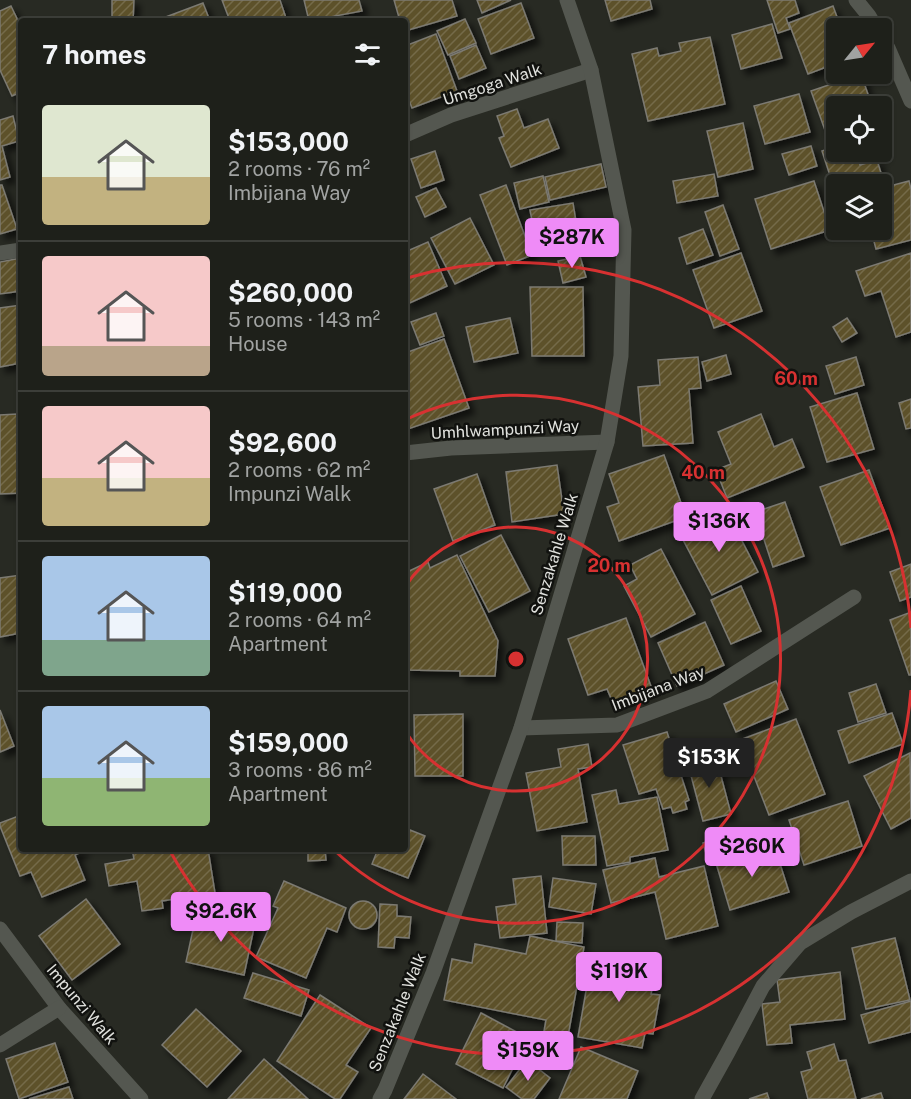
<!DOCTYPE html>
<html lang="en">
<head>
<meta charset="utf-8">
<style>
	body { margin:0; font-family:"Public Sans",sans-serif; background:#262823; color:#f1f3f6; height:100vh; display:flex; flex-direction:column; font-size:22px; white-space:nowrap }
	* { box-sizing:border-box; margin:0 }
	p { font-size:20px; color:#a1a3a2 }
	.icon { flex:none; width:33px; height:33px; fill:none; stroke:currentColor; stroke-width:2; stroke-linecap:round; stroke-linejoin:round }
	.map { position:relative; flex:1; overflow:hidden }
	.details { position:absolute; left:18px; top:18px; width:390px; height:834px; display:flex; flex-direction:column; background:#1e201a; border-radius:6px; box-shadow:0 2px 4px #0004,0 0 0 2px #3c3e39 }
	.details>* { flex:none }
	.needle { width:39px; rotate:60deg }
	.fabs { position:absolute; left:826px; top:18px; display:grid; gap:12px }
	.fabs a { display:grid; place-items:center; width:66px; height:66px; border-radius:6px; background:#1e201a; box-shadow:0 2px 4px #0004,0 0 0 2px #3c3e39; font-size:30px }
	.price { position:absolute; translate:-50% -51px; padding:0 14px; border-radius:6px; background:#ef8bf7; color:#111; font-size:20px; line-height:39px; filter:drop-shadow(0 2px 3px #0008) }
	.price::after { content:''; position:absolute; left:50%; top:36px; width:18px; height:14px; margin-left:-9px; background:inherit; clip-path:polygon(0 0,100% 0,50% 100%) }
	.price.current { background:#222; color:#fff }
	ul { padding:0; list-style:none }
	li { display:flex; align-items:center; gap:18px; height:150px; padding:0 24px }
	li+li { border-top:2px solid #3c3e39 }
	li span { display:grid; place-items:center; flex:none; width:168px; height:120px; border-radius:6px; color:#555 }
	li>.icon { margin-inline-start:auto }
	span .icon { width:72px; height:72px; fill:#fffc; stroke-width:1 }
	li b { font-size:26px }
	h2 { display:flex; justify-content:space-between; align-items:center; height:72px; padding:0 24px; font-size:26px }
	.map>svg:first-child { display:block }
</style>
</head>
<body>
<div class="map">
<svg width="911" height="1099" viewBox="0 0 911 1099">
	<defs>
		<pattern id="building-hatch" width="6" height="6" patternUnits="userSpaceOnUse" patternTransform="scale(1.5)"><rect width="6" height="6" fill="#5d512a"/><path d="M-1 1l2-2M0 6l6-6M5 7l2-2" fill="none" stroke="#746a48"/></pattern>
		<filter id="shadow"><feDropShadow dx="5.5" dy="5.5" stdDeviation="3" flood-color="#0009"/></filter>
	</defs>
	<rect width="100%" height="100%" fill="#282a23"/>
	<!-- building -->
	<g fill="url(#building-hatch)" stroke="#7c7a72" stroke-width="1.5" filter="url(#shadow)">
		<path d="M112,0H134L133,21H112Z"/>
		<path d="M222,0H280L287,21H230Z"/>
		<path d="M304,0H359L362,11L309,21Z"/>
		<path d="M394,0H452L457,16L405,31V21H400Z"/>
		<path d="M477,0H511L482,13Z"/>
		<path d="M605,0H650L652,9L611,21Z"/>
		<path d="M767,0H795L799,13L786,18L790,29L778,33Z"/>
		<path d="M203,3L210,21H155Z"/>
		<path d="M521,3L534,38L491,54L478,19Z"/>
		<path d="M11,6L21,27V92L12,96L0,70V11Z"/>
		<path d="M833,6L841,28H837V63L808,74L789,23Z"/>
		<path d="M465,19L476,43L448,55L437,31Z"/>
		<path d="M772,24L782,58L741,69L732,35Z"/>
		<path d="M436,34L457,91L412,108L405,90V46Z"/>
		<path d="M710,37L725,104L648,121L632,54L657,48L659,56L681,51L679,43Z"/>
		<path d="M476,45L486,68L459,79L450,56Z"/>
		<path d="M861,74L872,106H837V145L831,147L811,91Z"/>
		<path d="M799,94L810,132L765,144L754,106Z"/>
		<path d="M517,109L524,128L548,119L559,148L511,167L499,138L504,136L497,116Z"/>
		<path d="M13,116L19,141L2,146L10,177L0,180V120Z"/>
		<path d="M743,123L753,169L718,177L707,131Z"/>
		<path d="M811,146L817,166L789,175L782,154Z"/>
		<path d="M837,146V152H856L860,165L877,160L884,183L877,184H837V197L822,151Z"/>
		<path d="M435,151L444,180L421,188L411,159Z"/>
		<path d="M601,164L606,187L550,200L545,177Z"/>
		<path d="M714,174L718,196L677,203L673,181Z"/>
		<path d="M543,176L549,202L520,209L514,183Z"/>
		<path d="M814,181L830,230L771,249L755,199Z"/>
		<path d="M909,181L911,189V240L876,249L871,230H882V188Z"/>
		<path d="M0,185H2L17,229L0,234Z"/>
		<path d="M506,185L532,255L507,265L480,195Z"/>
		<path d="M436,188L446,207L425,217L416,197Z"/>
		<path d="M573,203L579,240L537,246L530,210Z"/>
		<path d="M723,205L739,249L720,256L705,212Z"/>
		<path d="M470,218L494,265L455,284L431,238Z"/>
		<path d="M703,229L713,255L687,264L679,238Z"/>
		<path d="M428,242L447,286L405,305V252Z"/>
		<path d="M741,253L762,311L714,328L693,270Z"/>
		<path d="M911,253V332L896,337L881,291L865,296L856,271Z"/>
		<path d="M580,256L586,277L563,283L558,261Z"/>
		<path d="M21,258V291L0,294V262Z"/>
		<path d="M530,287H583L584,356H532Z"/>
		<path d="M21,305V363L0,367V308Z"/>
		<path d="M436,313L444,336L420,345L411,322Z"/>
		<path d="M510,318L518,353L474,362L466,327Z"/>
		<path d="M847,318L857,333L842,342L833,327Z"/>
		<path d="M444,339L469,408L405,430V353Z"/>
		<path d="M726,355L731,374L707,381L702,362Z"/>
		<path d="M698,357L701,388L689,389L693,443L643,446L638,387L660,385L658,360Z"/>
		<path d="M856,357L864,385L835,394L826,366Z"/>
		<path d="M857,393L874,449L827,462L810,407Z"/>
		<path d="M911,399V428L906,429L899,403Z"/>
		<path d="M17,414L21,493L0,494V415Z"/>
		<path d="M761,414L774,447L792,439L804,467L727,498L716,470L731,464L718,432Z"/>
		<path d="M664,455L686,517L619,541L607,507L619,503L609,474Z"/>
		<path d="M557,465L564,514L512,522L506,472Z"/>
		<path d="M869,470L890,528L841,545L820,487Z"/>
		<path d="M477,474L495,525L453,541L434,489Z"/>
		<path d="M785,502L804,556L773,567L755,512Z"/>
		<path d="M726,510L758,572L712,595L680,534Z"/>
		<path d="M501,535L530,591L489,612L460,556Z"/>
		<path d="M661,549L695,614L651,637L624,586L637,579L630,565Z"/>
		<path d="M457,555L498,641L495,676H460V671L405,670V573L428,562L430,568Z"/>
		<path d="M911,564V597L900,601L890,572Z"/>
		<path d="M21,575V633L0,637V578Z"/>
		<path d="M741,586L761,631L731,644L711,600Z"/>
		<path d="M911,612V675H909L890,620Z"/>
		<path d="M626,618L652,689L613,703L607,689L588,695L568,639Z"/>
		<path d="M705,622L724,665L677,686L658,643Z"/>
		<path d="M776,681L788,709L736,732L724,704Z"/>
		<path d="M876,684L886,713L858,722L849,693Z"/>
		<path d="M0,710L14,746L0,752Z"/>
		<path d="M892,713L903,744L849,763L838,731Z"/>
		<path d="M463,714V776H415L414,715Z"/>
		<path d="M796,719L825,794L769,815L740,740Z"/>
		<path d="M667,732L689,800L685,802L687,809L673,813L671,807L663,809L656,789L639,794L623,745Z"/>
		<path d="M588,744L592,767L578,769L587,822L537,831L526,773L561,767L558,749Z"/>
		<path d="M910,753L911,818L891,829L864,776Z"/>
		<path d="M716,757L731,814L703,821L688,764Z"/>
		<path d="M616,790L619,804L657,797L668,850L630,857V862L607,866L592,795Z"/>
		<path d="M848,801L862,846L804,865L789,820Z"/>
		<path d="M21,815V849H83V851L75,855L85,880L42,897L31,872L20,876L0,826V823Z"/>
		<path d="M405,828L425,836L408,878L372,864L378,849H405Z"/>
		<path d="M752,828L757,849L733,856L727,835Z"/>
		<path d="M562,836H595L596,865H563Z"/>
		<path d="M718,838L725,859L709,864L703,843Z"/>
		<path d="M774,845L789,892L730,910L716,863Z"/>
		<path d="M132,849H208L215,893L162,901L163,908L142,911L137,881L109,886L105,864L134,859Z"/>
		<path d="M308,849H325L326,860L308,861Z"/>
		<path d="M655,858L659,877L704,866L718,926L666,939L655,892L611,903L603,870Z"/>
		<path d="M541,876L547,933L500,938L496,907L516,904L513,879Z"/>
		<path d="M553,878L596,884L591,914L549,907Z"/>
		<path d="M284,881L346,908L337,932L327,928L306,978L256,957L278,908L273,906Z"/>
		<path d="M86,899L120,944L72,980L39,936Z"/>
		<circle cx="363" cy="915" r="14"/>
		<path d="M380,904L397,905V916L411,917L409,938L395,937L394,948L378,947Z"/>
		<path d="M197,911L255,923L244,975L186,962Z"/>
		<path d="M557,922L583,923L582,943L556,941Z"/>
		<path d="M530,936L584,947L563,1064L539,1059L546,1020L444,1000L452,959L472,963L475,944L526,954Z"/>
		<path d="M895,938L910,1000L866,1009L852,948Z"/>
		<path d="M592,957L656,968L651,994L660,995L653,1034L645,1033L642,1048L578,1037Z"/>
		<path d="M840,972L845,1019L790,1025L792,1043L767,1045L762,1004L780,1002L777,980Z"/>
		<path d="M253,973L309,990L301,1016L244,998Z"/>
		<path d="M320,995L371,1028L346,1065L358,1072L340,1099H335L277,1061Z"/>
		<path d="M911,1001V1032L869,1043L861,1015Z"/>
		<path d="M196,1009L241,1051L207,1087L162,1045Z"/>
		<path d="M481,1013L528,1038L503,1088L456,1064Z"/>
		<path d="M55,1043L68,1082L19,1099L6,1059Z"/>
		<path d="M834,1044L839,1061L846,1060L856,1099H808L801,1072L812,1069L807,1052Z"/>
		<path d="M581,1047L638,1071L627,1099H559Z"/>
		<path d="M264,1059L308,1099H228Z"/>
		<path d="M527,1060L550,1078L534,1099H522L506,1087Z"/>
		<path d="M423,1074L456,1099H404Z"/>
		<path d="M69,1087L73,1099H29Z"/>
		<path d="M767,1093L769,1099H749Z"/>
		<path d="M881,1093L883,1099H861Z"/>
	</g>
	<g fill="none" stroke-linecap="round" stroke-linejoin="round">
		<!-- minor -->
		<g stroke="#545750" stroke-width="15">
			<path d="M856,0L869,16L876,28"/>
			<path d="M882,38L888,48L911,101"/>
			<path d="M405,135L451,115L591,70"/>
			<path d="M0,253L21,250"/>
			<path d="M405,453L451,448L607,442"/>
			<path d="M521,728L617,725L707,691L854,597"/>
			<path d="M0,929L59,1008L141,1099"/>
			<path d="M0,1045L59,1008"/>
			<path d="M380,1099L385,1090L433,973L521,728L607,442L621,356L624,230L591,70L567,0"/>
			<path d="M702,1099L727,1054L763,986L800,943L851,912L911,881"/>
		</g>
	</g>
	<!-- distance rings -->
	<g fill="none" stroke="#d73131" stroke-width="3">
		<path d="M405 587A132 132 0 1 1 405 731"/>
		<path d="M407 419A264 264 0 1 1 334 850"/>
		<path d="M911 690A396 396 0 0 1 170 851M407 278A396 396 0 0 1 911 628"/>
	</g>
	<g text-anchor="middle" stroke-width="5" stroke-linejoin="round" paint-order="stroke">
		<!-- street labels -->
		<g font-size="16" fill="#e1e2de" stroke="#11120f">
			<text transform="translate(492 84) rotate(-18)" y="6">Umgoga Walk</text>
			<text transform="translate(505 429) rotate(-3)" y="6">Umhlwampunzi Way</text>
			<text transform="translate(554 554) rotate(-73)" y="6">Senzakahle Walk</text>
			<text transform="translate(658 688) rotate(-21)" y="6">Imbijana Way</text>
			<text transform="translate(82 1004) rotate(50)" y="6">Impunzi Walk</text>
			<text transform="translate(397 1012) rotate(-68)" y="6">Senzakahle Walk</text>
		</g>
	</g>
	<circle cx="516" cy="659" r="9" fill="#d73131" stroke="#11120f" stroke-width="3"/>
	<g font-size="18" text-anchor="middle" font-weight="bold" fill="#d73131" stroke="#11120f" stroke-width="5" stroke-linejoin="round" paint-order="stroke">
		<text x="796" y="385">60 m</text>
		<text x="703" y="479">40 m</text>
		<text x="609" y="572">20 m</text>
	</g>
</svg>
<div class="fabs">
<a><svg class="needle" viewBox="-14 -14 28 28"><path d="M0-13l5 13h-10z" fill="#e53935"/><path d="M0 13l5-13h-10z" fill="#a1a3a2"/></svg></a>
<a><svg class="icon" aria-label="locate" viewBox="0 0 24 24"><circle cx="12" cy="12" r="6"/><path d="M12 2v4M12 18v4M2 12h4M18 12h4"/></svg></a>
<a><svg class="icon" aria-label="layers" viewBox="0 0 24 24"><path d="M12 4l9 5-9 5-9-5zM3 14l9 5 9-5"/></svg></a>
</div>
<b class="price" style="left:572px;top:269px">$287K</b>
<b class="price" style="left:719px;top:553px">$136K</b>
<b class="price current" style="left:709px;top:789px">$153K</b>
<b class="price" style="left:752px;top:878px">$260K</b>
<b class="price" style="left:221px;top:943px">$92.6K</b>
<b class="price" style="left:619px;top:1003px">$119K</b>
<b class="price" style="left:528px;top:1082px">$159K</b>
<section class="details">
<h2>7 homes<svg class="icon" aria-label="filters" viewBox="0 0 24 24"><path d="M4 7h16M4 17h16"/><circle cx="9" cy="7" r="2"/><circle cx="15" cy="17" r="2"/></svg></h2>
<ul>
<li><span style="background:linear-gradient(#dfe7d0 60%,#c2b280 0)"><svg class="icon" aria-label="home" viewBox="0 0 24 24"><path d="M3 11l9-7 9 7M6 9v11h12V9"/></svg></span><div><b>$153,000</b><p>2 rooms · 76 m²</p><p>Imbijana Way</p></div></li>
<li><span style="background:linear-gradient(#f6c9c9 75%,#b9a48a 0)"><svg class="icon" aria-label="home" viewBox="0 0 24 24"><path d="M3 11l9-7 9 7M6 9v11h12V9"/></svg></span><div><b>$260,000</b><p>5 rooms · 143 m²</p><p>House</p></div></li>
<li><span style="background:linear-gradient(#f6c9c9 60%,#c2b280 0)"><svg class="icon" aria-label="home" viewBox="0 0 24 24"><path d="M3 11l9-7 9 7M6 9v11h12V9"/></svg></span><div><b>$92,600</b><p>2 rooms · 62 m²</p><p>Impunzi Walk</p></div></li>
<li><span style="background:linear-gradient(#a9c7e8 70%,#7fa58c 0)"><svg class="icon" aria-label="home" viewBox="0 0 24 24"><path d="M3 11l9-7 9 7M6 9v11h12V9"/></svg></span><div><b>$119,000</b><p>2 rooms · 64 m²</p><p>Apartment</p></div></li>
<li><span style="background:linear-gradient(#a9c7e8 60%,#8fb573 0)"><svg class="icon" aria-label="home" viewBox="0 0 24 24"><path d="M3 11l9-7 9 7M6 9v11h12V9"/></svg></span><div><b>$159,000</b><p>3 rooms · 86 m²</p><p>Apartment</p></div></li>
</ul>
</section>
</div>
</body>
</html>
